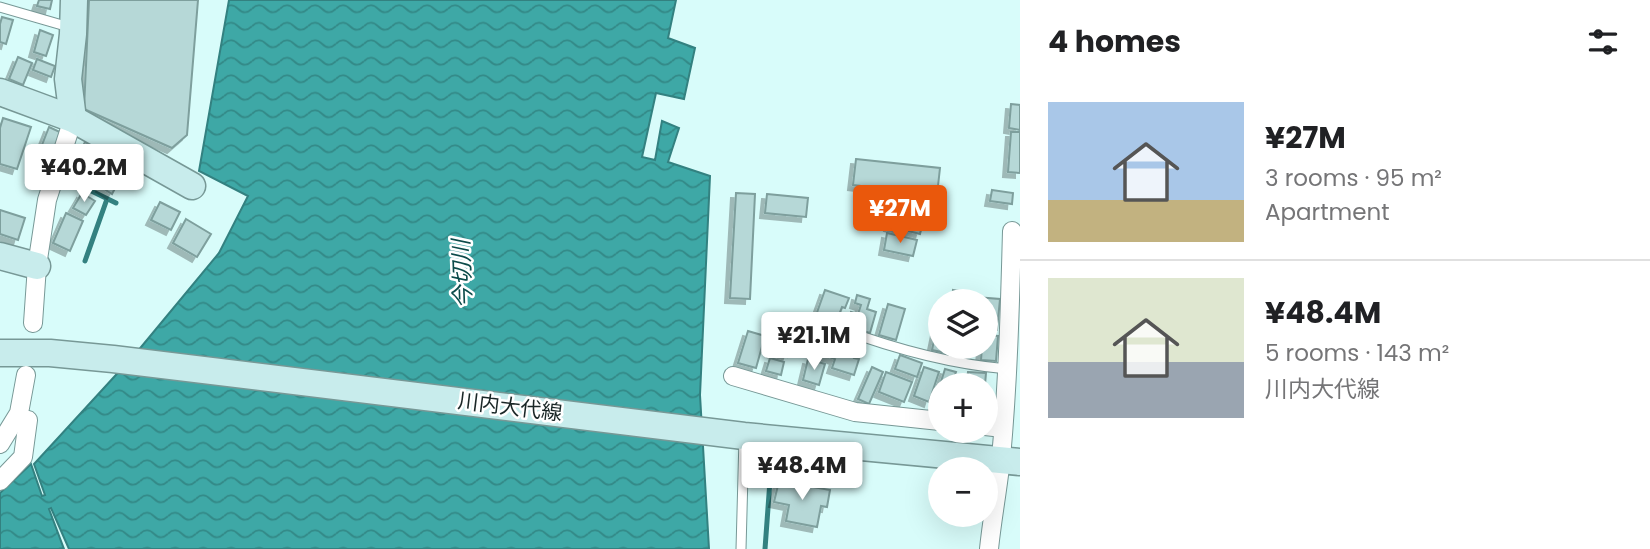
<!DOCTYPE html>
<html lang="en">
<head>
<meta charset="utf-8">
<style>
	body { margin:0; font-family:Poppins,"Noto Sans JP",sans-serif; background:#f6f6f6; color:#202124; height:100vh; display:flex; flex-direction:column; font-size:26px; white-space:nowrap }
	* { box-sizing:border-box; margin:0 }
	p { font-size:23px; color:#757577 }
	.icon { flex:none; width:38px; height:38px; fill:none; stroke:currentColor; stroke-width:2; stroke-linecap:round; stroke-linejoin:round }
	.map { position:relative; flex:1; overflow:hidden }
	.panel { display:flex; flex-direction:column; background:#fff; width:630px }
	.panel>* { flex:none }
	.fabs { position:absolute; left:928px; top:289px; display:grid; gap:14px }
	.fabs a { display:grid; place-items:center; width:70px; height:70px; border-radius:50%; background:#fff; box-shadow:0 7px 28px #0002; font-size:35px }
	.price { position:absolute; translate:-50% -60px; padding:0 16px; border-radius:7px; background:#fff; color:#222; font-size:23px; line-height:46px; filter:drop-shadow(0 2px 4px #0008) }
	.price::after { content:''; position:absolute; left:50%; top:42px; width:21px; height:16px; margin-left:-10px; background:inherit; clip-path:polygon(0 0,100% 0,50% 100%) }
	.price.on { background:#ea580c; color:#fff }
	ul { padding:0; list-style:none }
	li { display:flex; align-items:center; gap:21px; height:175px; padding:0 28px }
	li+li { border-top:2px solid #e0e0e0 }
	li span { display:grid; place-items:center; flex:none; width:196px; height:140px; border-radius:0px; color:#555 }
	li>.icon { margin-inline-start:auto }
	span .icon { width:84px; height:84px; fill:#fffc; stroke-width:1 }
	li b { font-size:30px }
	h2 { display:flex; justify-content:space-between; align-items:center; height:84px; padding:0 28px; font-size:30px }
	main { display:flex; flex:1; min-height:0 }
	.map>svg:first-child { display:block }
</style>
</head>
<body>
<main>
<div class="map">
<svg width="1020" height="549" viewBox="0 0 1020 549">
	<defs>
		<pattern id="water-waves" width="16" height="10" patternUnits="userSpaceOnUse" patternTransform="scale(1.75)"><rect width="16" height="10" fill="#3ea8a6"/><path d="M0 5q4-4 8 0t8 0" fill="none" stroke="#338987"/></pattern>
		<filter id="shadow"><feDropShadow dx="-5" dy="5" stdDeviation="0" flood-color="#0004"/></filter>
	</defs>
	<rect width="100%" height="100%" fill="#d8fcfa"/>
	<!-- water -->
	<path fill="url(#water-waves)" stroke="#338180" stroke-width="2" d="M229,0H676L668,38L695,48L684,99L656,93L642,157L655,160L662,121L679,128L668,162L710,176L700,395L709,549H69L51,508L49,509L64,549H0V493L31,464L42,496L45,495L34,464L137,352L219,253L248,196L199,171Z"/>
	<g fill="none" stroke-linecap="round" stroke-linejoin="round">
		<!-- stream -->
		<g stroke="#338180" stroke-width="5">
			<path d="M69,180L116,203"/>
			<path d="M85,261L107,199"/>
			<path d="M765,549L771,467"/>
		</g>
	</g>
	<!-- building -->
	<g fill="#b6d8d7" stroke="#7e9f9d" stroke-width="2" filter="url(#shadow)">
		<path d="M39,0H52L50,9L37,6Z"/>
		<path d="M89,0H198L187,135L172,148L84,109Z"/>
		<path d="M2,17L13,20L6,44L0,42V24Z"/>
		<path d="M40,30L53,35L46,56L34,52Z"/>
		<path d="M18,57L32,63L23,85L9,79Z"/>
		<path d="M37,59L55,66L51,77L33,70Z"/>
		<path d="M1011,104L1020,105V130L1009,128Z"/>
		<path d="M3,118L31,127L17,169L0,164V128Z"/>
		<path d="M49,127L62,133L55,151L42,145Z"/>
		<path d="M1011,132H1020V173L1008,172Z"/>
		<path d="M85,142L104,151L95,170L102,173L96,184L70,171Z"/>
		<path d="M856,159L940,168L937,195L853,185Z"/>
		<path d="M111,169L122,175L112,194L101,187Z"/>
		<path d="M992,190L1013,193L1012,204L990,201Z"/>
		<path d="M82,193L95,201L86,215L73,208Z"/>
		<path d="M736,193L755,194L750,299L730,298Z"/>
		<path d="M767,194L808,198L806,217L765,213Z"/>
		<path d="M160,202L180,212L171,230L151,220Z"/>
		<path d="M0,210L25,218L18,240L0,234Z"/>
		<path d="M893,210L924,218L920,234L889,226Z"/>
		<path d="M66,213L83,221L70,251L53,243Z"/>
		<path d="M186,219L211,234L197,257L173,243Z"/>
		<path d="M887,233L917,240L913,256L884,250Z"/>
		<path d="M825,290L849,298L845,308L842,307L834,328L814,321Z"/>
		<path d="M953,290L966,292L965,301H952Z"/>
		<path d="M857,295L870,299L867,309L876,312L870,333L853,328L854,323L849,321L851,312L858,314L861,305L855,303Z"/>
		<path d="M975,297L1000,299L997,330L985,329V301H974Z"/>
		<path d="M888,304L905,309L896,340L879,335Z"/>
		<path d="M938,321L940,322V346H958L956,355L932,350Z"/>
		<path d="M748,331L765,336L756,368L738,363Z"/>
		<path d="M819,331L858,344L854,358L859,359L854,375L832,368L835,359L812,351Z"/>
		<path d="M985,335L998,336L996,361L981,360L982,346H985Z"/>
		<path d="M776,340L791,345L787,357L772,352Z"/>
		<path d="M900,355L922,363L917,377L895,369Z"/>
		<path d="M770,358L784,362L781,375L766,371Z"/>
		<path d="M808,359L825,364L819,385L803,380Z"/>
		<path d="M872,367L883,372L869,404L858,399Z"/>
		<path d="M924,367L939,372L929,402L914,396Z"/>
		<path d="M945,369L956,372L952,385H940Z"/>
		<path d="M886,372L912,382L904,402L879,392Z"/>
		<path d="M968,372L986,373L985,385H966Z"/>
		<path d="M940,385V412L932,410Z"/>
		<path d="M779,481L830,490L827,507L821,506L817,527L786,521L789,505L774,502Z"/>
	</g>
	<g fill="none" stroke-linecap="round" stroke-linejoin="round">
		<!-- lane casing -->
		<g stroke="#779896" stroke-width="11">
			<g id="lane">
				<path d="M0,7L69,27"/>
				<path d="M841,329C895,349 950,364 1007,369"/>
				<path d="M741,549L744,438"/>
			</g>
		</g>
		<!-- street casing -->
		<g stroke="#779896" stroke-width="20">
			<g id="street">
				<path d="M33,323L37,266L47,200L73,119"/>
				<path d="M733,376L855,412L940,421"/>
				<path d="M985,426L1003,428"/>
				<path d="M0,444L19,413L26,375"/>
				<path d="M0,481L23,457L28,420"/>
				<path d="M989,549C992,519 998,488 1001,458C1008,382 1010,306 1012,231"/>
			</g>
		</g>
		<!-- secondary casing -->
		<g stroke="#779896" stroke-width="29">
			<g id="secondary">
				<path d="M0,92L73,119L192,186"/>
				<path d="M73,119L68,79L73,34L74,0"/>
				<path d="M0,256L37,266"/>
				<path d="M0,353H50L113,359L744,436L1020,462"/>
			</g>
		</g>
		<!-- lane -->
		<use href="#lane" stroke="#fff" stroke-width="9"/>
		<!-- street -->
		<use href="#street" stroke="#fff" stroke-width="18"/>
		<!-- secondary -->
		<use href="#secondary" stroke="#c8ecec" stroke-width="26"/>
	</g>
	<g text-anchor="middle" stroke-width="5" stroke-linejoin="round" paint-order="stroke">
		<!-- street labels -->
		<g font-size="21" fill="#1a2727" stroke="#fff">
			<text transform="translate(510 407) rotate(7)" y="7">川内大代線</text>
		</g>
		<!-- water labels -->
		<g font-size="23" font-style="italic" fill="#0c4b4a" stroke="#fff">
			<text transform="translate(462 274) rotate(-92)" y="8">今切川</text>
		</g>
	</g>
</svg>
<div class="fabs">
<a><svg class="icon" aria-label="layers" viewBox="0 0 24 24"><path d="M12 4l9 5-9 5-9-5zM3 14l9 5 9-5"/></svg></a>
<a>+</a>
<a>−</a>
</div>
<b class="price" style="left:84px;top:204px">¥40.2M</b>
<b class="price on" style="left:900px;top:245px">¥27M</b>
<b class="price" style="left:814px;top:372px">¥21.1M</b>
<b class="price" style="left:802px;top:502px">¥48.4M</b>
</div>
<section class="panel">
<h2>4 homes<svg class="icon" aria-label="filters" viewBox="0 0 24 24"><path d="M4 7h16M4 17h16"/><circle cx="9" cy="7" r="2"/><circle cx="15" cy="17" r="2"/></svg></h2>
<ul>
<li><span style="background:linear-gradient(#a9c7e8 70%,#c2b280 0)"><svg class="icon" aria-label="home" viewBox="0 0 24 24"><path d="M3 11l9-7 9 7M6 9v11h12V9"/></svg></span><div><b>¥27M</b><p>3 rooms · 95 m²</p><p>Apartment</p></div></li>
<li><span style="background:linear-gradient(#dfe7d0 60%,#9aa5b1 0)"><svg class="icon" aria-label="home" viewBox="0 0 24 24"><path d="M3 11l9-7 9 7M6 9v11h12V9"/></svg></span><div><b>¥48.4M</b><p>5 rooms · 143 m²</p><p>川内大代線</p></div></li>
</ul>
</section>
</main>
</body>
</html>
